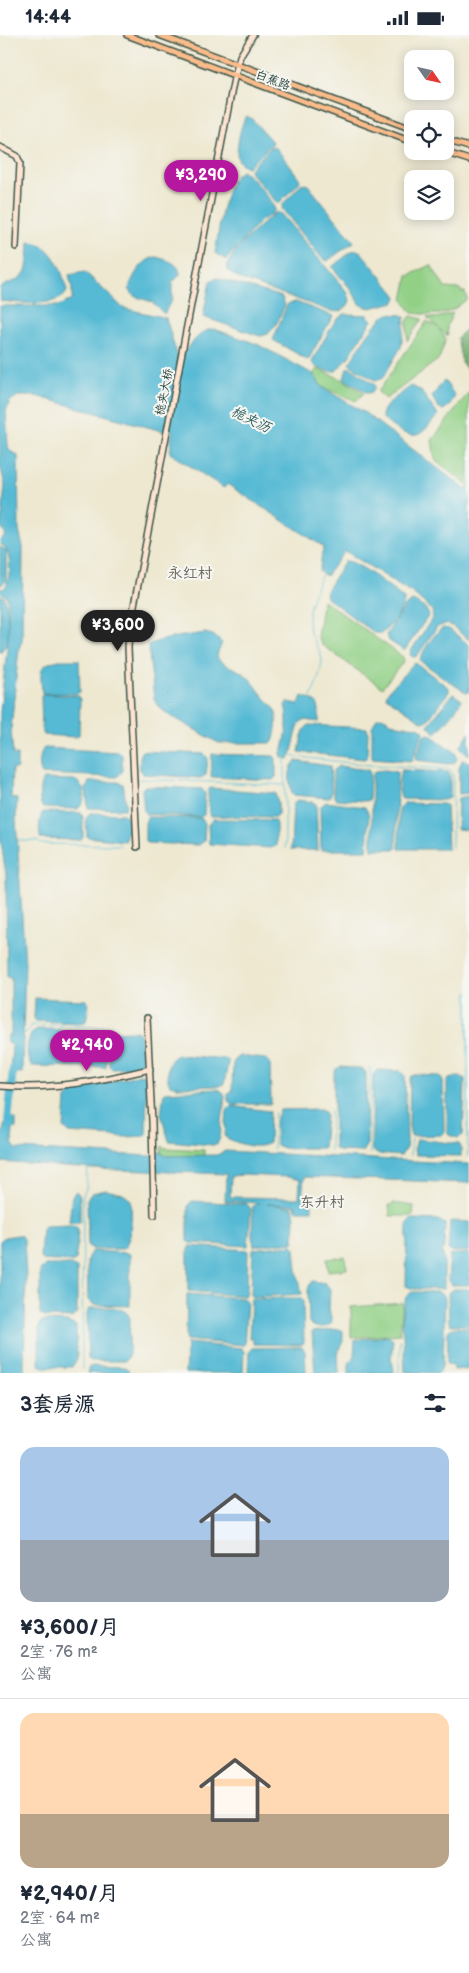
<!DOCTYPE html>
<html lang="zh">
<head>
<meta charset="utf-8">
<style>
	body { margin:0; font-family:"Balsamiq Sans","LXGW WenKai TC",sans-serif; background:#f6f6f7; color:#1f2937; height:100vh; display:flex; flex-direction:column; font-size:19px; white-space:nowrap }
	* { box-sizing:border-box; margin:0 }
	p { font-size:16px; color:#747a83 }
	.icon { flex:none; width:28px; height:28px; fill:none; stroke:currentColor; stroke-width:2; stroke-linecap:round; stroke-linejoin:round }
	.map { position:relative; height:1338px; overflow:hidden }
	.sheet { display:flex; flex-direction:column; background:#fff; flex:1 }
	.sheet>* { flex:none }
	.needle { width:32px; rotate:124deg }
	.buttons { position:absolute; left:404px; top:15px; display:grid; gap:10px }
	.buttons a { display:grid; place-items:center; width:50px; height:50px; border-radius:10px; background:#fff; box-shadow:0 2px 12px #0003; font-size:25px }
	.price { position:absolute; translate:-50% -42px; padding:0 11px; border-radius:18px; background:#b5179e; color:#fff; font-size:16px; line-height:32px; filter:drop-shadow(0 1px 2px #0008) }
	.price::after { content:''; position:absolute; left:50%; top:30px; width:15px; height:11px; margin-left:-8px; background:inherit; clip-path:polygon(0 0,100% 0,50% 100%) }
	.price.current { background:#222; color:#fff }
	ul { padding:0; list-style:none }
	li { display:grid; align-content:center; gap:10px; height:265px; padding:0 20px }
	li+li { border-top:1px solid #e0e1e3 }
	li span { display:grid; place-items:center; height:155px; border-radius:15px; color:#555 }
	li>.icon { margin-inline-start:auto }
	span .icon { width:90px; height:90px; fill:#fffc; stroke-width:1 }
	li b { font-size:21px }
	h2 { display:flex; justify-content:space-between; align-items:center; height:60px; padding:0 20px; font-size:21px }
	.status { display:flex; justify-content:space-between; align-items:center; height:35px; padding:0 25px; background:#fff; direction:ltr }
	.status svg { height:14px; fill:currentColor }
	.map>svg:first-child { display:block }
</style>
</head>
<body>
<div class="status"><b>14:44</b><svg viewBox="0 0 49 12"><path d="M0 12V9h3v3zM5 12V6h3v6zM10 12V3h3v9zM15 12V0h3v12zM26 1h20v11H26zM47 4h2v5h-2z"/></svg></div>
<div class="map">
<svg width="469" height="1338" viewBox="0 0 469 1338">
	<rect width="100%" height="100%" fill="#f6f6f2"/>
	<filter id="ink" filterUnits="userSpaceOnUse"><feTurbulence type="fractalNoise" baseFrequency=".02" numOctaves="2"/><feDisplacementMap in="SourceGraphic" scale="10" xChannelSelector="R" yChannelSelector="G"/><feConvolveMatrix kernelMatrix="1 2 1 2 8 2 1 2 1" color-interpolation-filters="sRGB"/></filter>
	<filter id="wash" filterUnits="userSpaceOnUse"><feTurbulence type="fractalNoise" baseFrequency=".0096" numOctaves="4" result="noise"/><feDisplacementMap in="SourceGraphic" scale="20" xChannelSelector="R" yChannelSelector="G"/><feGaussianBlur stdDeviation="1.12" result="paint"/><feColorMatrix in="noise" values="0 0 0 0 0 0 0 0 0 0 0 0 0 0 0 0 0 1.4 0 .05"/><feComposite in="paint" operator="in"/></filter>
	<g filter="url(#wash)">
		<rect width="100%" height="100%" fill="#eee8d0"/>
		<!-- green -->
		<g fill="#92d086" stroke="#58865d">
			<path d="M431,230L445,253L460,254L462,257H465L467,264C448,281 437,281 412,278L403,265L408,241Z"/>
			<path d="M453,278L447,291L448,301L439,294L446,304L439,324L386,364L378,357L427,286L439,293L427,282L436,283Z"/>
			<path d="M411,281L422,284L407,306V286Z"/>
			<path d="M317,334L342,344L364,358L356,366L322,352L313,339Z"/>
			<path d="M469,357V457L467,455L468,450L435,425L432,405Z"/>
			<path d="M323,565L403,622L404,626L382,653L322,610L317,601Z"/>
			<path d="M162,1111L165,1113L204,1115V1121H166L161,1119Z"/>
			<path d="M393,1168L414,1171L413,1181H390L389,1170H392Z"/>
			<path d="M345,1222L347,1234L328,1236L327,1224Z"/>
			<path d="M403,1268L400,1299L351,1303V1272Z"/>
		</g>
		<!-- forest -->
		<path fill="#75b273" stroke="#4a7854" d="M469,291V338L462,328L457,303Z"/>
		<!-- water -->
		<g fill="#56bad4" stroke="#3a7c84" fill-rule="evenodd">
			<path d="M247,81L252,84L273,108L248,132C244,131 240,128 238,124C235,117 241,85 247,81Z"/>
			<path d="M272,111L277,114L300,144L299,148L278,169L251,138L250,134Z"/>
			<path d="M242,136C251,140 272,165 275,175L271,180L260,186L226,225L215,218C219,199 223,143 242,136Z"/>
			<path d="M302,148L308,150L354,207L327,226L322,223L282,174L283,169Z"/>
			<path d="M277,177L281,179L348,258L350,266C346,275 340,278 330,276L238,243L227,235C226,219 264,186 277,177Z"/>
			<path d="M29,207C52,207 63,237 67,256C61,273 16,268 1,266L0,252C31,240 27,238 29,207Z"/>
			<path d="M357,215L361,217L396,260L397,262L395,267L370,273L361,270L350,253L332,232L352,216Z"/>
			<path d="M156,222C167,225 180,228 180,240L172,248V264L164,279L152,267L134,261L129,254C132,241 143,224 156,222Z"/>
			<path d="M85,237L123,273L166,283L178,324C189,314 199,294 214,294L257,309L313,339L322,352L365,378L469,457V605L452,591L445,589L437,592L417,621L413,622L410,620L411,616L433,582L432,575L414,559L345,516L326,541L319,536C322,527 320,520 324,512L227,449L224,453L170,418L172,395L162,396L36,361H18L10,366L6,376L8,411L10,416L18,420L19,496L23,512L22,606L19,613L11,694L13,720H17V734H12L11,763L17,764L16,784L25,929L22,1038L10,1037L12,1010L7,1008L8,1000H11V943L7,942L6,839L0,801V678L8,604V566L7,562L0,557V554L5,553C11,543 12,519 3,510H0V505L6,501L1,491L5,450L0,430V271H58L72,265V254L69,240Z"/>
			<path d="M217,243L282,262L285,270C279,282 275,300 260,301L203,282L210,246Z"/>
			<path d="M296,267L333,281L308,325L273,305L287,270L289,268Z"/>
			<path d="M344,279L367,280L372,285L348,323L336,336C329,338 317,334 312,328L313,324L335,286Z"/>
			<path d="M389,279L403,280L405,282L401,312L383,343L376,346L349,329C357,317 376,282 389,279Z"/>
			<path d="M347,333H351L374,349L375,352L372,357L368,358L344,344Z"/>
			<path d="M444,345L455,361L449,371L443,375L438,372L432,362Z"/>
			<path d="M411,351L420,355L438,380C433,386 427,394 421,398C410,406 389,391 382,382C382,369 402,359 411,351Z"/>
			<path d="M2,512L6,516V546L0,551V513Z"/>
			<path d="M345,526C357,525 394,555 404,564C404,576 391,591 382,598H374L326,562L327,554Z"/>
			<path d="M0,560L4,562L6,567C7,581 13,608 0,617Z"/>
			<path d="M413,566L425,573L429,580L405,615H403L388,605L386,600L407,569Z"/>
			<path d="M443,593L449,594L469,610V657L466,658L420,626C422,616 434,599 443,593Z"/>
			<path d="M205,598L213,600L222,608L217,620L218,624C228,633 232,631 241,637C250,642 254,649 260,657C271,672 280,671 276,693C275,699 275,703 272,708H219L213,705L169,680L160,673L154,664L148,610C166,602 186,601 205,598Z"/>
			<path d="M59,625H79L80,657L76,659L42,658C41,637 36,630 59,625Z"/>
			<path d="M414,628L417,629L449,653V657L428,685L423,687L386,662L387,658Z"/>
			<path d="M42,659L79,661L80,665L79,700L75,702L44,700L42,695L41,661Z"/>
			<path d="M453,659L462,665L449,684L436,698L428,691L429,689Z"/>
			<path d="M302,661C320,667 319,668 319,687L304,685L299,688L291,720L289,724L282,722L281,718C287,706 289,683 285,670L288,667L299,669Z"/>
			<path d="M382,682L397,690L418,692L424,696L412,726L372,723V692L377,683Z"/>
			<path d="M309,690L367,693L368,696L367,722L364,724L299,717C301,708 301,695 309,690Z"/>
			<path d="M469,698V720L460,712Z"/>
			<path d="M429,699L455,717L457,723L455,727L449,729L417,725L416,722L424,701Z"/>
			<path d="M44,713L119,717L122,720V737L117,742L42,739C38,733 39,719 44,713Z"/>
			<path d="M142,716L204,719L208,723L206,740L201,743L143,739L140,736V719Z"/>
			<path d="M212,719L274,721L276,724V742L273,745L211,742Z"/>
			<path d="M462,725L469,727V758L459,759V734Z"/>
			<path d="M296,726L330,731L332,757L329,763L293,760C289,751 287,733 296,726Z"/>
			<path d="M339,731L368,735L370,738L369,765L366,766L337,764L334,762L333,735Z"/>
			<path d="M385,735L397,737L396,814H372V740L375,736Z"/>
			<path d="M402,735L448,737L450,740V762L444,765L402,764C398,758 398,741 402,735Z"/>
			<path d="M43,744L74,745C86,749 88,768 77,774L43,773C38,767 39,750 43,744Z"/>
			<path d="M89,747H118L123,749L126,769L125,774L88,773L86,754Z"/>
			<path d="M145,751L202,754L205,758L204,780L200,782L146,779L144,776L142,754Z"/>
			<path d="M210,753L275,758L278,767V779L275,782L210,781L209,779L208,756Z"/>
			<path d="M469,761V795L457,794L458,763Z"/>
			<path d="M297,765L313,767L316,769L318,815H291L293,770Z"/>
			<path d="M326,767L365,772L369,780L367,815H321L320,772Z"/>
			<path d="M404,768L443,769L446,770L448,814H399V774Z"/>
			<path d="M43,777L81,778L83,782V803L80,805L41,804C38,798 39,783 43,777Z"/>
			<path d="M90,778L123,779L127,781L129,792L124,806L87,802L86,784Z"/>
			<path d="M147,782L201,783L205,788L204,806L199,810L147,808L145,806V788Z"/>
			<path d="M213,784L274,785L276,789V811L271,813L209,809L208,790Z"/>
			<path d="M35,963L86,965L89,968L86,986L82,988L36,986L34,983Z"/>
			<path d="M37,994L103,996C110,1005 106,1021 106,1032L31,1031C25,1021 26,999 37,994Z"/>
			<path d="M132,996H137L140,999L143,1030L139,1032L111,1033L109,1030C109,1019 108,1006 114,997Z"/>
			<path d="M178,1020L227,1024L228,1028L224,1049L219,1051L177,1052L170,1050C165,1041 166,1023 178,1020Z"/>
			<path d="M239,1021L265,1024L270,1027L271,1069H232L228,1066V1059L232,1056L233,1026Z"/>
			<path d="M341,1032L362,1034L366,1037L367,1109L362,1117L338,1116L334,1113V1041L336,1034Z"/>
			<path d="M377,1035L401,1036L405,1040L407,1103L406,1113L401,1121L377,1119L372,1115L373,1040Z"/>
			<path d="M140,1039L144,1040L147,1044L146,1101L127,1102L69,1098L64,1093L66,1064L71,1057Z"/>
			<path d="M415,1040L440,1041L443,1043L444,1097L441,1100L411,1101L409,1091L410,1045L411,1042Z"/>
			<path d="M460,1041L465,1044L463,1100L458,1103L449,1100L447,1097V1047L449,1043Z"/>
			<path d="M217,1054L223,1057L225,1062L220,1103L217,1109L213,1110L169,1106L161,1079L164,1057Z"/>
			<path d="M230,1071L270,1076L269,1108C256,1115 238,1109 225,1102L227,1075Z"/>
			<path d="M320,1074L325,1076L326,1080L323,1113H283L276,1110V1085L280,1075Z"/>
			<path d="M6,1084H16V1093L13,1094L12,1108L16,1114L150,1121L160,1117L166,1121L217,1120L225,1116L469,1129V1148L304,1142L302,1164L308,1165L312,1170V1175H296L295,1170L267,1169L293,1172L295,1182L294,1207L254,1211L252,1200L253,1171L258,1168L225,1166L226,1139L92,1134L0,1127V1107ZM244,1140L288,1142L300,1145L299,1163L230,1162L231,1141Z"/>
			<path d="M417,1104L459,1109L461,1112V1121L416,1120L414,1116Z"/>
			<path d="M106,1155L123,1159L131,1165C132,1175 132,1207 123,1214H93L88,1211L87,1164L92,1158Z"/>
			<path d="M76,1156L80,1161V1187H69L72,1161Z"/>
			<path d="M192,1166L247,1169L251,1174L248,1211L191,1208L188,1206V1170Z"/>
			<path d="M412,1184L438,1185L445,1189L444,1211L442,1217L444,1225V1254H413L406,1251L407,1192L408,1187Z"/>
			<path d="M453,1186L469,1187V1216L453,1217L448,1215L450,1187Z"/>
			<path d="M72,1190L76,1191L78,1194L76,1225L72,1227L42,1225L40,1222L42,1193L45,1191Z"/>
			<path d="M18,1200L21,1201L24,1206L26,1240L24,1338H0V1206L5,1202Z"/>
			<path d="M292,1210L295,1213L297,1235L302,1259L253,1262L251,1260L253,1214Z"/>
			<path d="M190,1211L248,1215L247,1257L245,1261L188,1256V1214Z"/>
			<path d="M92,1216L127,1218L130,1220V1271L94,1270L88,1265L87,1227L88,1222Z"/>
			<path d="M469,1218V1250H452L448,1244L450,1220Z"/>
			<path d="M47,1230H70L77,1233V1277L73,1283L45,1282L40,1279V1236L42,1233Z"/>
			<path d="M313,1246L325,1248L330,1254L329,1274L332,1287C328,1293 316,1294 311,1290L309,1287L308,1255L309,1251Z"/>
			<path d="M453,1254H469V1290H451L449,1288L448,1258Z"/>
			<path d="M412,1257H439L445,1263L443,1329L439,1338L405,1337L402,1280L406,1262Z"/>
			<path d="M187,1259L242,1263L247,1266L244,1310L186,1305Z"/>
			<path d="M289,1263H301L303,1265L304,1308L300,1310L253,1309V1303H249L251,1264Z"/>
			<path d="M92,1273C105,1273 126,1269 130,1284L129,1319L125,1326H91L88,1324L87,1280L88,1275Z"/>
			<path d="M45,1286L67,1287L76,1291L77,1324L72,1332H44L39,1330V1292L41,1287Z"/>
			<path d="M469,1292V1333L454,1335V1330L447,1329L448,1296L452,1293Z"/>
			<path d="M338,1294L343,1296V1306L338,1318L339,1338H315L312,1297Z"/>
			<path d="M389,1301L393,1304L391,1324L393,1329V1338H349V1328L354,1321L355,1305Z"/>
			<path d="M187,1308L242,1313V1315L244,1316L243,1338H185Z"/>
			<path d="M302,1312L305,1316L306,1338H248L249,1316L252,1313Z"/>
			<path d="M92,1331L124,1332L128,1334L129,1338H87L89,1332Z"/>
		</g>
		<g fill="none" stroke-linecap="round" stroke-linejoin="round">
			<!-- stream -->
			<g stroke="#56bad4" stroke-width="1">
				<path d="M311,663C314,652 322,637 322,625C321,617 314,608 311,600C303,581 314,557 322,539"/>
				<path d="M289,721L370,730L450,734L453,740L452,812"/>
				<path d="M139,744L285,750"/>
				<path d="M19,806H37L41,809L120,810"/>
				<path d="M285,813V722"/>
				<path d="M468,957V1123"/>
				<path d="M23,999L27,998L31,990L111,992"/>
				<path d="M370,1033V1119"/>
				<path d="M273,1114L275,1078"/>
				<path d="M330,1116L331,1076"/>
				<path d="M410,1121L412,1104"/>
				<path d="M82,1334L83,1160L86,1154L88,1133"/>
				<path d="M399,1338L400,1305"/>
			</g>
			<!-- river -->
			<path stroke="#56bad4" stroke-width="8" d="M8,1086L13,1034"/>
		</g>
	</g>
	<g filter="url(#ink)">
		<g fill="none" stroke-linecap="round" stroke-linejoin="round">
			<!-- secondary casing -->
			<g stroke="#3e574b" stroke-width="8">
				<g id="secondary">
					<path d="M0,112L17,121L20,128L16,212"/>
					<path d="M137,812L128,613L129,597L233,48L240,21L253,0"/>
					<path d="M147,983L152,1087L154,1180"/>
					<path d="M0,1051C51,1055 100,1046 150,1034"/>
				</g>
			</g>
			<!-- primary casing -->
			<g stroke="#3e574b" stroke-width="8">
				<g id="primary">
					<path d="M127,0L412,107"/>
					<path d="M159,0L412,94"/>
					<path d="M445,105L469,112"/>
					<path d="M441,116L469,125"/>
				</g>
			</g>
			<!-- secondary -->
			<use href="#secondary" stroke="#fde4d1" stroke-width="5"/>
			<!-- primary -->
			<use href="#primary" stroke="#fabc8b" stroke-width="5"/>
		</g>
	</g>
	<g text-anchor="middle" stroke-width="4" stroke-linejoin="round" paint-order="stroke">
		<!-- street labels -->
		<g font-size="12" fill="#1f3d34" stroke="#f6f6f2">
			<text transform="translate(273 45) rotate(20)" y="4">白蕉路</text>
			<text transform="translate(164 357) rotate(-79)" y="4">桅夹大桥</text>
		</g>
		<!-- water labels -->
		<g font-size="14" font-style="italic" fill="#2d5c5c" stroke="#f6f6f2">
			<text transform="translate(251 384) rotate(26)" y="5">桅夹沥</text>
		</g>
		<!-- quarter labels -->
		<g font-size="15" fill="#676155" stroke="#f6f6f2">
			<text x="190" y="543">永红村</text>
			<text x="322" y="1172">东升村</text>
		</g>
	</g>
</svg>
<div class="buttons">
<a><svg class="needle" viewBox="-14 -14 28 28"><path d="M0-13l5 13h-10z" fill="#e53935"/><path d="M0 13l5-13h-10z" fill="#747a83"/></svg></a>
<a><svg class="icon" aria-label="locate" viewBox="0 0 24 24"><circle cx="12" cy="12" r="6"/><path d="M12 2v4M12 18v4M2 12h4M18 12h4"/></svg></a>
<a><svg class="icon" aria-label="layers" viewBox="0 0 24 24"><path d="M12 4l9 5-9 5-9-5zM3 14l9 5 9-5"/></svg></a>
</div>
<b class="price" style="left:201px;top:167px">¥3,290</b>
<b class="price current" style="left:118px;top:617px">¥3,600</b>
<b class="price" style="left:87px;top:1037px">¥2,940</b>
</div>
<section class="sheet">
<h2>3套房源<svg class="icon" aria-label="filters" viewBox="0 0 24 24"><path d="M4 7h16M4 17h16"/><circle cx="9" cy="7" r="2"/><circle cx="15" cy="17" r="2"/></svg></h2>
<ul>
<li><span style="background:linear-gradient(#a9c7e8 60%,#9aa5b1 0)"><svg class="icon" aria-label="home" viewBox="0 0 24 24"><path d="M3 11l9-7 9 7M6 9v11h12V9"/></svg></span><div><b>¥3,600/月</b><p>2室 · 76 m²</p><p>公寓</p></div></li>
<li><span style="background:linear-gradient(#ffd9b3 65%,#b9a48a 0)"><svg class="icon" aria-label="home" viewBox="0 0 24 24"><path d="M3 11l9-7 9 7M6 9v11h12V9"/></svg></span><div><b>¥2,940/月</b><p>2室 · 64 m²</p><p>公寓</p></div></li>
</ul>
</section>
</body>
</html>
